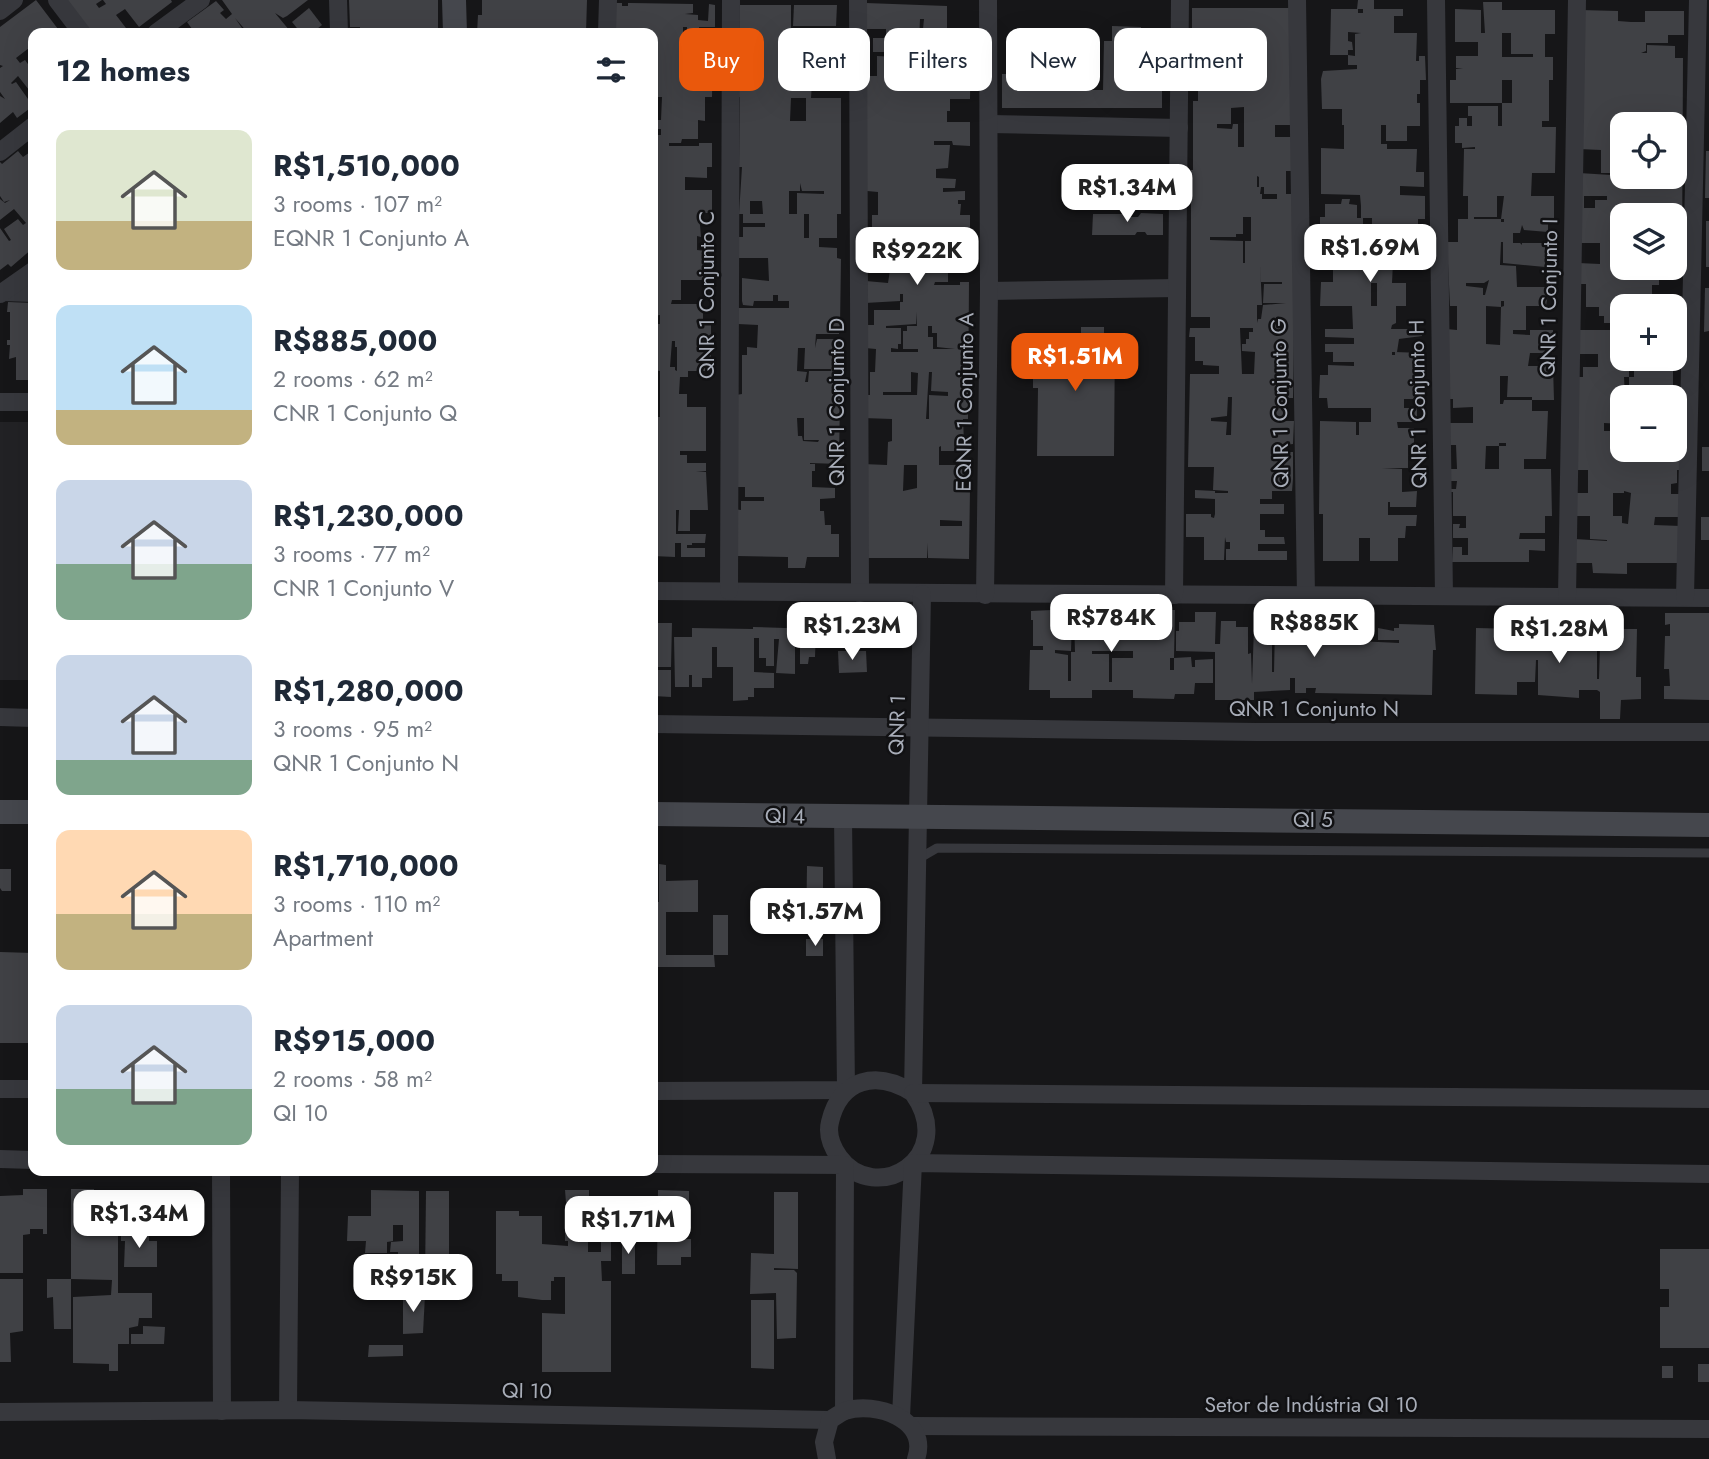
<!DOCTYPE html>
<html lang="en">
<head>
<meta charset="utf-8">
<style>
	body { margin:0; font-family:Jost,sans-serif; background:#f2f2f3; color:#1f2937; height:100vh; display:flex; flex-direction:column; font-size:26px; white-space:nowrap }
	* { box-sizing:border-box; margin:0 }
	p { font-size:23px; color:#747a83 }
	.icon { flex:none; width:38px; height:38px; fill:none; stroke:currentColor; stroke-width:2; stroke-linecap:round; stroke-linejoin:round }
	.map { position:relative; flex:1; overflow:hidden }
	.details { position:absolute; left:28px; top:28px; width:630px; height:1148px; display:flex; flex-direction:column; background:#fff; border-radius:14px; box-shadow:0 7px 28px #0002 }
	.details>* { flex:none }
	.banner { position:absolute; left:679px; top:28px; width:665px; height:63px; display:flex; gap:14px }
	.controls { position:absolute; left:1610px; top:112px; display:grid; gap:14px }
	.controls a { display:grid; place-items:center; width:77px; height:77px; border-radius:14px; background:#fff; box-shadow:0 7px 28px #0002; font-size:35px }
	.price { position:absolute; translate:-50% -60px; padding:0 16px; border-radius:14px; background:#fff; color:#222; font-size:23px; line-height:46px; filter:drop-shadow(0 2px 4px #0008) }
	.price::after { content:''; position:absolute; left:50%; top:42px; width:21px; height:16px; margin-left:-10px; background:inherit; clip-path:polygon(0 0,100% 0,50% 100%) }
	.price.selected { background:#ea580c; color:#fff }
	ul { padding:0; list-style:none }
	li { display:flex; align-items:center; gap:21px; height:175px; padding:0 28px }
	li span { display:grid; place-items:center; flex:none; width:196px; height:140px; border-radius:14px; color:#555 }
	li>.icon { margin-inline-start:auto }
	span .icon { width:84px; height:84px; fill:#fffc; stroke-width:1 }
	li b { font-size:30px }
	h2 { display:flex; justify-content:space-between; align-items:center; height:84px; padding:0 28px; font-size:30px }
	.chip { padding:0 24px; border-radius:14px; background:#fff; box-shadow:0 7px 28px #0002; font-size:24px; line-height:63px }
	.chip.selected { background:#ea580c; color:#fff }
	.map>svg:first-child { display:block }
</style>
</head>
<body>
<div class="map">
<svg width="1709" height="1459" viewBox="0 0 1709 1459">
	<rect width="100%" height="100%" fill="#161618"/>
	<!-- built -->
	<rect fill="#222225" x="0" y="422" width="33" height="258"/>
	<!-- building -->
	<g fill="#404145" fill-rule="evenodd">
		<path d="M36,0L61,33H33V53L29,48L16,58L20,63L25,60L33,71V95L18,76L11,83L12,84L16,82L33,106L17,118L13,112L0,123V96L5,99L0,92V68L3,66L0,65V27Z"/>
		<path d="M65,0H102L96,4L99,8L106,4L103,0H171L172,2L139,27L125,9L116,15L129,32L128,33H91Z"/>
		<path d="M222,0H308L287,16L283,18L275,13L290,31L292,29L296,33H248L235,18L244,31L241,33H195L187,22L216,1L224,10L220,13L226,19L232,14Z"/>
		<path d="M349,0H438V33H360V27H350Z"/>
		<path d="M482,0H587L586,33H477L478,15H482Z"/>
		<path d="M1358,0H1374V9H1403V16H1394V33H1417L1416,61H1419V56H1425L1426,80H1420V94H1417V103H1420V126H1407V141H1386V125H1381V144H1387V149H1417L1416,172H1424V187L1400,186V195L1425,196V219H1418V228H1400V230L1395,229V233H1416V242H1422V263H1412V259L1392,258V242H1387V252H1383V262H1393L1392,283H1406V306H1396V323L1392,325L1391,329H1422V336L1399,339L1397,352H1392V355H1395V352L1423,353L1421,399H1404V408H1417V422H1397L1398,428H1414V445H1408V468H1382L1402,469V492L1417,491L1416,507H1390V502H1388V515H1417L1416,526H1406L1405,538H1398V561H1370V538H1359V561H1323V514H1319L1320,421L1356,422V435H1359V422H1371V408H1328L1327,398H1319L1320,375H1328V365L1354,366V362H1333V352H1325V344H1354V338L1325,337V329H1353L1352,306H1320L1321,282H1333V262H1320V217H1325V204H1341L1342,199H1350L1349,204L1357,205V218H1361V206L1360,195L1321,194V148L1344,149V125H1342V109H1322L1321,79L1323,71L1357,69V65H1348V55L1355,56V34L1361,33L1348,32V41L1352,42L1353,50H1348V55H1330L1331,9H1358V13H1363V9H1357ZM1363,218H1372V242L1363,241ZM1371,283H1377V306H1371Z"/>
		<path d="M1483,2H1502V10H1555V34H1545V57H1553V80H1549V121H1542V127H1556L1555,173H1532L1531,196H1554V219H1548V232L1524,230L1522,225L1520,233H1513V243H1520L1522,245V243H1545V267L1503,263V242H1501L1500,265L1516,266L1517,287H1549L1546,306H1526V330H1513V334L1530,335V330H1553V353H1530L1528,366H1553L1554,400H1532V397H1507L1508,376H1500V404H1503L1504,400H1532V411H1548L1546,459H1524V469H1551L1552,516H1545V533H1520L1519,539H1545V551L1529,550V562H1452L1453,547H1462V555H1468V538H1453V524H1460L1459,528H1466V516H1453V492H1450V489H1456L1457,481H1449V469H1457L1456,445H1447V423H1473V407L1453,408V399H1449L1446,329L1457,330V306H1450L1447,242H1458V219H1468V196H1463L1464,149H1475V147L1462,148V143H1455V126H1459V118H1467V126H1472V116H1468V106H1498V126H1502V103H1512V80H1502V103H1450V80H1456V69H1463L1456,68V56H1478V42H1455V9L1481,10V33H1485ZM1502,33H1511V54H1533V57H1502ZM1497,196H1504L1501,219H1504V222H1501V219H1474V217H1497ZM1489,280L1485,295H1483V288L1466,286V283H1484ZM1501,301H1504V306L1501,307L1500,345L1486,344V306L1501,307ZM1499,443H1506V446H1499V469H1485L1486,446H1499Z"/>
		<path d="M608,3H622V6H628V3H631L693,4V13L685,14L698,15V20L708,21L709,4L715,5V27H699V36H687V27H683V42H708V51H713L712,97H705V121L698,120V139H682L681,143H669V146H699V143H712V167H707V178L685,177V190H712V213H699L701,237L697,236V250L706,251L708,280H681V300H672L671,304H703V324H711V371H688V377H680L679,394H687V407H706V451H680V455H687V463H706V471L696,472H706L708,510H690V531H678L679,510H676V534H706L705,543H692V545H687V548H705V557H681V543H675V557L653,556V417H660V371L653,370V324H660V315L653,316V135H661V129H653V120H661L662,97H657V118H653V33H608ZM672,341H675V347H677V371L675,370V367H670Z"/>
		<path d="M866,3L947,6V29L971,30L970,99H950V111H947V122H970V146L953,145L952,141H934V145H950L948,168L936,169V178L956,179L955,188H943V192L965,191V200H958V204H961L960,215H970V238H954L955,262H951L952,259H941L942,262H948V282H935L934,285H960V282H969L968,419H963L964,442H957V451H941V446L939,447V465H965V489H970L969,559L928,558V543L927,558H863V464L887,465L888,442L892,441V419L863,418V395H870V372H875L876,349L865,348V325H874V310H900V302H903V294H900V301L865,303L866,281L888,283L890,270L867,269L870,250H866V238H872V215H878V192L867,191L866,76H877V56L898,57L899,76V52H873V38H886V29H865ZM920,19H924L923,29H931L932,42H919ZM920,52H934V76H919ZM916,312L917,326H907V331H903V349H918V352H891V348L898,349V344H901V328H886V326L916,324ZM928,326H932V333H937V347L955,349H933V337H928ZM911,372L918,373L917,395H883V392H911ZM929,372H932L931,391L948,392V396L929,395V419H926ZM904,465H917V488L903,491ZM940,520L962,521V526H940Z"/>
		<path d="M740,5H791V28H802V31L831,29V52H834V75H837V84L812,83L811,98H841V214H837V238H819V247L837,248V258L841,259L840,326L839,334H816L815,348L817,339H836L835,395H840L839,464L810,463V464H815V471H812V487L835,488V498L820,499V511H824L825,525H831V534H839V557H807L805,568H788V557L737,556L733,509L741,510V501H764V497H745V487H736V395L742,394V355H747V347L757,348L758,325L738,324V308H789V301H778V295H773V301H754L753,306L743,305L742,301V278L769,281L768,258H738V237H743V227H765V223H743V214H739L742,167H739L740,97H737ZM791,51H796V59H803V74H791ZM791,98H806V121H790ZM800,183L802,191H824V194L797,193V214H789V191H800ZM750,201H762L763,214H750ZM804,214H809V238H804ZM798,348H805L804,369H831V371H809L808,382H805L807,372L797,371ZM797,418H804V440H819L818,442L803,441L802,436H798Z"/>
		<path d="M794,5H837L836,26H793Z"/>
		<path d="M309,8L322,25L312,33H301L292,22Z"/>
		<path d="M1192,8H1297L1295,125H1275V137H1291L1294,171H1286V194H1296L1293,398H1286V421H1294L1293,444L1285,445V452H1293V479L1292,491H1272V499H1260V504H1284V514H1260V530H1265V537H1284L1285,544H1258V551H1287V560H1226V549H1230V542H1226L1225,537L1224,560H1204V537H1186V514H1211V517L1214,518L1215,514V499L1195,498V490L1215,491V493H1228V491L1213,490L1214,467H1188L1190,374H1219V366L1203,365V361H1195V337H1189L1190,328H1210V317H1191V170H1193V101H1198V86H1212V78H1209L1210,54L1192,55ZM1244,107V147H1238V124H1233L1232,129L1217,128V124H1231V108ZM1257,176L1259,177V187H1264V194H1277V199H1262V194H1260L1261,187H1257ZM1243,217H1251V241H1245V263H1243V241L1210,240V237H1236V234H1243ZM1260,264L1261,282H1282V284H1264L1263,303H1286L1263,305L1261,319H1258L1257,323V305H1262ZM1240,328H1253V332H1249V339H1246V344H1242V351L1255,352L1254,374H1242ZM1228,397H1232L1231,435H1226L1227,422L1211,421V418L1227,416Z"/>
		<path d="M1580,10L1618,11V21L1631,22H1645V11H1684V35H1668V43H1646V51L1641,53H1647V45L1675,46V58H1683L1682,265H1675V215H1622V268H1670V278H1659V285H1652V306H1622V359H1629V377H1624L1625,397H1622V424L1604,423V431H1622V450H1663V457H1682L1681,470H1677V483L1671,484V494H1681V517H1655L1654,525L1681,526L1680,563H1627V574L1593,573L1592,563H1575V539L1607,541V540L1590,539V516H1577V493H1588V470H1578V377H1583V367H1598V354H1578L1579,330H1610V323H1604V316H1599V307H1586V284H1578V263L1600,264V243H1575L1579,173L1611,175V173H1601V150L1579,149ZM1620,124H1675V177H1622V127H1620ZM1584,196H1607V200H1595V208H1584ZM1624,491L1631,493L1628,524L1622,523V516H1613V493H1624Z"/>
		<path d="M1112,26L1141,27V75H1150V91H1162V108H1002V74H1049L1048,90H1103L1104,41H1112Z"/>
		<path d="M33,150V194L29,198L30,200L33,197V248L11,267L8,264L0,270V228L9,241L11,240L4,229L18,219L23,225L26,223L14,209L0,220V199L5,203L10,200L4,202L0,196V162L2,164L18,151L23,157Z"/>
		<path d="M1706,151H1709V198H1705Z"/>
		<path d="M1141,213L1163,214V235H1147L1145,232H1137L1135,235H1092L1093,214H1127L1130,217H1138Z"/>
		<rect x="1706" y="221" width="3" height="46"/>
		<path d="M1705,288H1709V331L1704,332Z"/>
		<path d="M8,302L33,303V380H16V357L9,359L10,345H7V340H10V312H7Z"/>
		<path d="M1081,327H1104V334H1115L1114,456H1037L1038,388H1033V334H1081Z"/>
		<path d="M1642,359H1673V397H1629V377H1634V366H1642Z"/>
		<rect x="1675" y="407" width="6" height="40"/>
		<rect x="1702" y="447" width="7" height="24"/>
		<rect x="1701" y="517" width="8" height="23"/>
		<path d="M1072,609L1175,610L1174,658H1170V670H1174V658L1191,657L1192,667H1195V660L1213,659V683H1195L1194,694H1175L1174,699L1133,698V690H1092V698H1050V690H1029L1030,650H1043V646H1033V620H1031V611ZM1072,621H1074L1075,652H1071V681H1068V655L1055,653V650L1071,651ZM1092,651H1133V658H1112V682H1109V654H1092Z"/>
		<path d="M1195,612H1216L1215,644H1220L1221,621H1236V627H1248V654L1251,653L1252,684L1254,627H1265V643L1272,644V672H1274L1275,627L1316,628V621H1357V641L1399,643V640H1378V628L1394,631V628H1399V624L1434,625L1436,650H1433L1432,695L1315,693L1316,688H1306V693H1295V678H1290V690L1254,692V700H1215V652L1176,651V631H1179V622H1195Z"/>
		<path d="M1665,613H1709V700L1664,699V686H1670L1669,669H1664L1665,636H1670V624L1665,625Z"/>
		<path d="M1561,620H1580L1579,633L1597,634V679H1599L1600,647H1621L1620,629H1637L1636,677H1641V699L1621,700L1620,719H1600V692L1597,690H1579V698L1538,695V660H1536L1535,682H1517V695L1475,694L1476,628L1518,629V641H1538V629H1559V650H1552V653H1559L1567,652L1560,650L1559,623Z"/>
		<path d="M653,623H672L671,667H658V670H671V697L653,696Z"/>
		<path d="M753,627L816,629L815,657H809L808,664H800V640H795V674L776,673L779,639H774V666H766V658H759V638H754V672L774,673V688H754V697H748V700L733,701V667H717V647H712V678H702V687H692V675H689V687H675L674,637H692V628L753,629Z"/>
		<path d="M838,651H866L867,672L839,673Z"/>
		<path d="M659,864L666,865V881L698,880V912H666V955H713V915H728V955H714L715,967H653V902H659Z"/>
		<path d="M807,866L823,867V934H806Z"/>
		<path d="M0,869H11V891H2L0,888Z"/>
		<rect x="806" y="939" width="17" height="17"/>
		<path d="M0,952L33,953V1043H0Z"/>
		<path d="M23,1189H47V1234H43V1229H30V1234L23,1235V1273H0V1196L23,1195Z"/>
		<path d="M71,1189H94V1202L118,1203V1190H166L167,1215H118V1293H152V1318H139L138,1326L129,1328V1344H118V1371H109V1364L73,1363V1297L111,1295L112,1280L71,1279Z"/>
		<path d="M371,1190L419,1191V1281H403V1289H396L391,1285V1268L403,1269V1258H398V1252H390L391,1242L403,1241V1225H393V1241L387,1242V1253H365L366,1241H347L348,1216H371Z"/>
		<path d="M565,1190H589V1206H597V1221H588V1252H601V1242H611V1261H601L602,1281H611V1372H542V1313L565,1314V1277H554V1281H551V1300H542L518,1297V1281H502V1274H496V1211H519V1216H542V1244L568,1246V1241H565V1228H568Z"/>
		<path d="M658,1190L689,1191V1213L681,1210V1239H691V1257H681V1265H657Z"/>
		<path d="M426,1191H449V1281H425Z"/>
		<path d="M774,1192H798V1269L774,1268V1270H794L797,1273L796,1338H793L777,1339L776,1293L750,1294L751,1253L774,1254Z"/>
		<path d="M121,1232H149V1241H157V1267H124L125,1241H121Z"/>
		<rect x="622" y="1237" width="13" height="37"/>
		<path d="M1660,1249H1709V1348H1660V1307H1669V1289H1660Z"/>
		<path d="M0,1279H23V1331L10,1333L11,1362H0Z"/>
		<path d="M47,1279H71V1329H54L53,1297L47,1298Z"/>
		<path d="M403,1295H425L423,1333L403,1334Z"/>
		<path d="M751,1300H774V1369L751,1368Z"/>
		<path d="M143,1326L165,1327L164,1344H131V1334H143Z"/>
		<path d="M369,1345H403V1356L368,1357Z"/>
		<rect x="1698" y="1364" width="11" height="18"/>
		<rect x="1662" y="1366" width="11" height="12"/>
	</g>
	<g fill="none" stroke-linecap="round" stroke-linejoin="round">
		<!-- lane -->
		<path stroke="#37383d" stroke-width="9" d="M918,859L937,848L1709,853"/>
		<!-- street -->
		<g stroke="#37383d" stroke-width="18">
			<path d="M57,0L82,33"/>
			<path d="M338,0L339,33"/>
			<path d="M858,0L860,593"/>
			<path d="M1297,0L1306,596"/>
			<path d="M1436,0L1444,596"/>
			<path d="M0,11L14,0"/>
			<path d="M156,33L201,0"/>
			<path d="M607,33L608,0"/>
			<path d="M989,124L1179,128"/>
			<path d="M0,152L33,126"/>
			<path d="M989,291L1177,288"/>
			<path d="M3,292L33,293"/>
			<path d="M0,294L33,271"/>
			<path d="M0,402H33"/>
			<path d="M653,591L1709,598"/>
			<path d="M729,591L731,0"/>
			<path d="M985,595L989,291L988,0"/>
			<path d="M1174,595L1180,0"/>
			<path d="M1567,597L1577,0"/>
			<path d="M1685,597L1698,0"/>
			<path d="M0,717L33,718"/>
			<path d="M653,724L1256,732H1709"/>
			<path d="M0,1089H33"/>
			<path d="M653,1091L846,1090L843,816"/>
			<path d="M913,1093C877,1070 840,1078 830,1122C827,1134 832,1147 839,1157C875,1207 959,1158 913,1093L922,594"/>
			<path d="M913,1093L1709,1099"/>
			<path d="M0,1159L33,1160"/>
			<path d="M653,1164L845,1165L844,1411"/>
			<path d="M221,1171L222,1411"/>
			<path d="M288,1410L290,1171"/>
			<path d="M0,1412L288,1410L830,1420"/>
			<path d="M901,1417L913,1163L1709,1174"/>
			<path d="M912,1426L1709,1429"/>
			<path d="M827,1459L824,1442L830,1420C835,1417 840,1413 845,1411C875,1401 930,1419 916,1459"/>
		</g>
		<!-- secondary -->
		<g stroke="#45474d" stroke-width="24">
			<path d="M454,0L455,33"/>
			<path d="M0,812H33"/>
			<path d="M653,814L1709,825"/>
		</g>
	</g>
	<g text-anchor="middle" stroke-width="5" stroke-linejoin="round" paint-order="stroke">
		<!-- street labels -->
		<g font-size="21" fill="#a8adb8" stroke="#111113">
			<text transform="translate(707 295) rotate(-90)" y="7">QNR 1 Conjunto C</text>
			<text transform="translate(1549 298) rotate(-89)" y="7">QNR 1 Conjunto I</text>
			<text transform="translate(837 402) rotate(-90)" y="7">QNR 1 Conjunto D</text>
			<text transform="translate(965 402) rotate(-89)" y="7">EQNR 1 Conjunto A</text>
			<text transform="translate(1280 403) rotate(-91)" y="7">QNR 1 Conjunto G</text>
			<text transform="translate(1418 404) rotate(-91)" y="7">QNR 1 Conjunto H</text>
			<text x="1314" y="716">QNR 1 Conjunto N</text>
			<text transform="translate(897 725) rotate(-88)" y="7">QNR 1</text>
			<text transform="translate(785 816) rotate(1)" y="7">QI 4</text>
			<text x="1313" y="827">QI 5</text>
			<text transform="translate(527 1391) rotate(1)" y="7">QI 10</text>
			<text x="1311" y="1412">Setor de Indústria QI 10</text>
		</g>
	</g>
</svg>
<div class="controls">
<a><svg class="icon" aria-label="locate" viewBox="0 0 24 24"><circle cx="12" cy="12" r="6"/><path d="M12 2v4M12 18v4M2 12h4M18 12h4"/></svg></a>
<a><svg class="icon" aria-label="layers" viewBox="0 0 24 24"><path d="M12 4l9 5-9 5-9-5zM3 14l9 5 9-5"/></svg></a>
<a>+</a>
<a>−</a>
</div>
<b class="price" style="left:1127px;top:224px">R$1.34M</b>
<b class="price" style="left:1370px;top:284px">R$1.69M</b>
<b class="price" style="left:917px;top:287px">R$922K</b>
<b class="price selected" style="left:1075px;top:393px">R$1.51M</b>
<b class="price" style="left:1111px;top:654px">R$784K</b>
<b class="price" style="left:1314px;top:659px">R$885K</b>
<b class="price" style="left:852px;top:662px">R$1.23M</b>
<b class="price" style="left:1559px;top:665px">R$1.28M</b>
<b class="price" style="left:815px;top:948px">R$1.57M</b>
<b class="price" style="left:139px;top:1250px">R$1.34M</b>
<b class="price" style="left:628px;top:1256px">R$1.71M</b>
<b class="price" style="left:413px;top:1314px">R$915K</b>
<div class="banner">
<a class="chip selected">Buy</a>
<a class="chip">Rent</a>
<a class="chip">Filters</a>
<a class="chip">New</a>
<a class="chip">Apartment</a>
</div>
<section class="details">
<h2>12 homes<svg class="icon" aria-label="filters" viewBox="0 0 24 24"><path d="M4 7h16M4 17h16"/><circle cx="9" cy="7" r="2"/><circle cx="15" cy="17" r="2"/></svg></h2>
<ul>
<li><span style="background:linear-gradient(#dfe7d0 65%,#c2b280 0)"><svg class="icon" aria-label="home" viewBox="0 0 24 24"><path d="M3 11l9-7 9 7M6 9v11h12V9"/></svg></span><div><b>R$1,510,000</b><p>3 rooms · 107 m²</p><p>EQNR 1 Conjunto A</p></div></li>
<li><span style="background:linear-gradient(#bfe0f5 75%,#c2b280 0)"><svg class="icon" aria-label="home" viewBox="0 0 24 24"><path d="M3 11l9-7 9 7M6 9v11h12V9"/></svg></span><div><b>R$885,000</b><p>2 rooms · 62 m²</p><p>CNR 1 Conjunto Q</p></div></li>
<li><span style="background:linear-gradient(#c9d6e8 60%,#7fa58c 0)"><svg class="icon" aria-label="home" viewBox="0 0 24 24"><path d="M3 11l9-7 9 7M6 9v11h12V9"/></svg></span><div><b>R$1,230,000</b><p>3 rooms · 77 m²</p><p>CNR 1 Conjunto V</p></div></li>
<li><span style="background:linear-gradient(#c9d6e8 75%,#7fa58c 0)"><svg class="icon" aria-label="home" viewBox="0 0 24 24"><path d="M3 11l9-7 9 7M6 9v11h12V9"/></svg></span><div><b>R$1,280,000</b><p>3 rooms · 95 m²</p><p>QNR 1 Conjunto N</p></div></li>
<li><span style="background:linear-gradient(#ffd9b3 60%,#c2b280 0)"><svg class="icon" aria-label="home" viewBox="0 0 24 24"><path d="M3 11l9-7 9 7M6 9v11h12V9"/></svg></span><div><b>R$1,710,000</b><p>3 rooms · 110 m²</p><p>Apartment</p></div></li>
<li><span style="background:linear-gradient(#c9d6e8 60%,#7fa58c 0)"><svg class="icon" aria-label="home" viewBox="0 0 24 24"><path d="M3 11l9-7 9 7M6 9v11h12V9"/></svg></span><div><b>R$915,000</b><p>2 rooms · 58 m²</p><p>QI 10</p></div></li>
</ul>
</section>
</div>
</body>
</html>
